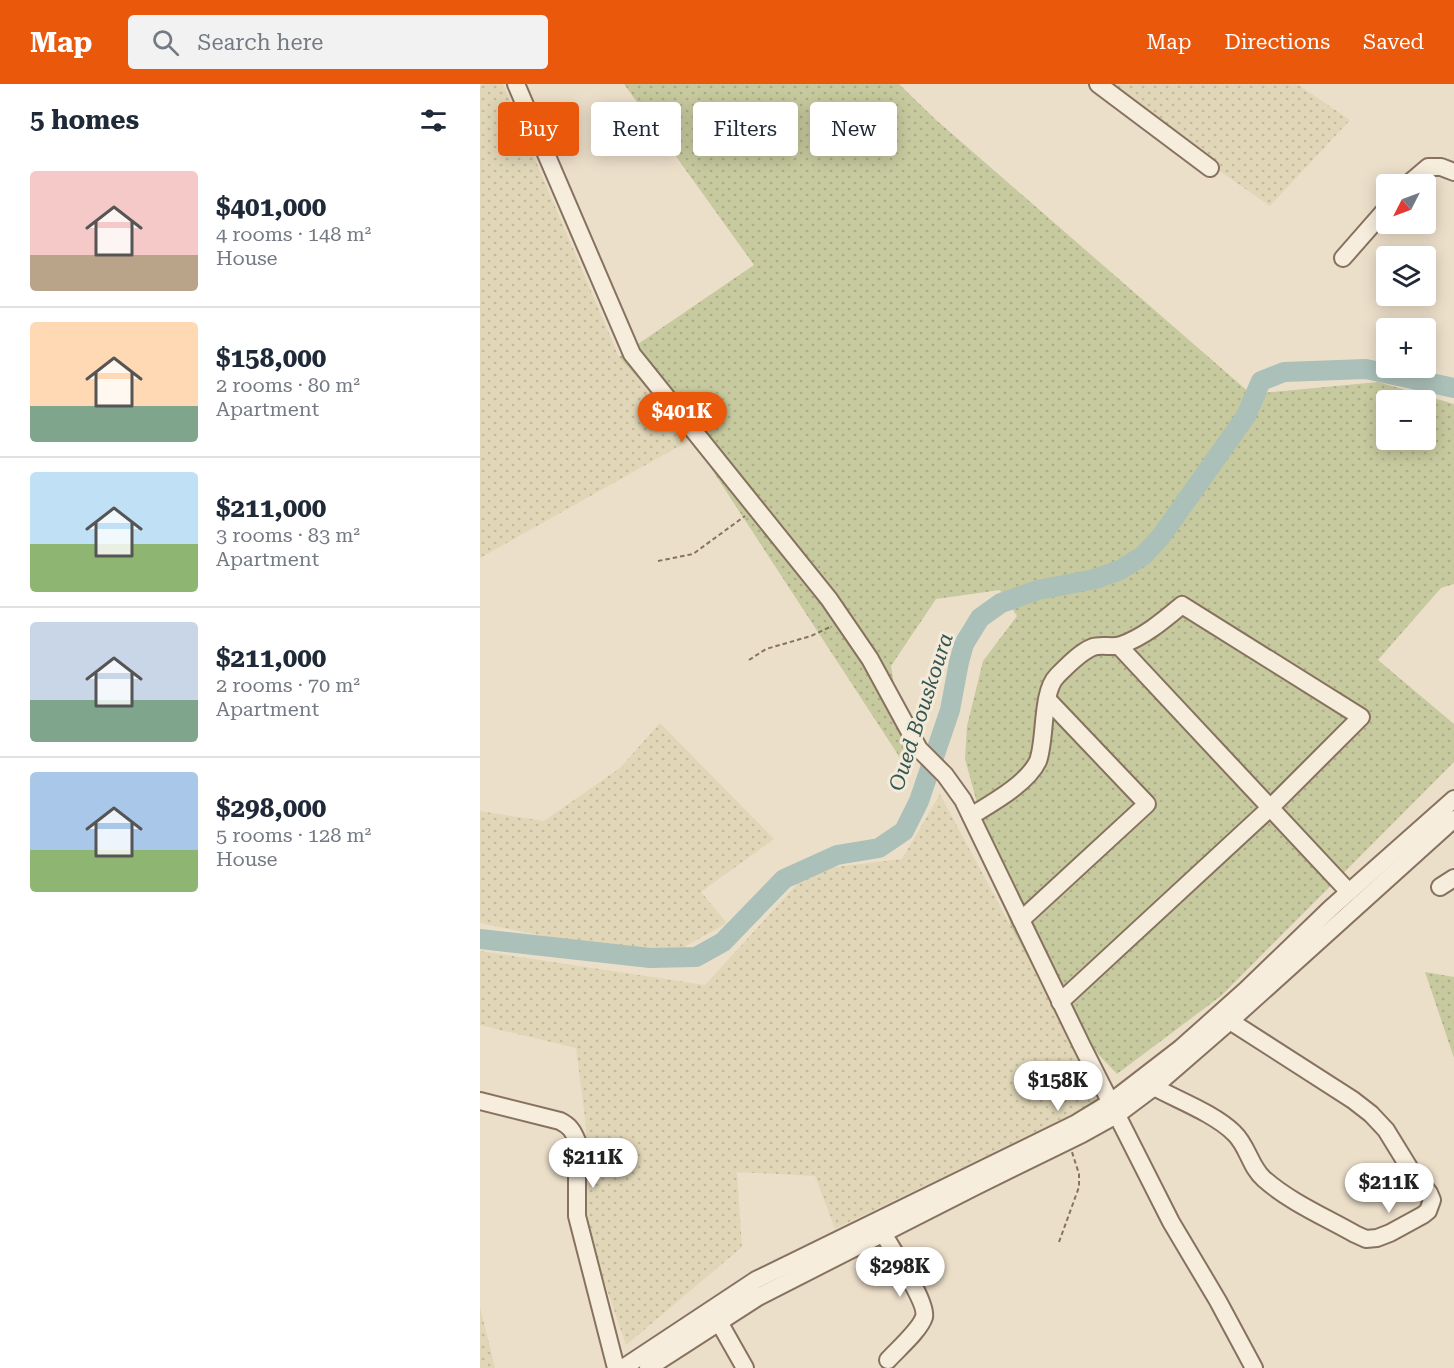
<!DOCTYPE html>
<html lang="en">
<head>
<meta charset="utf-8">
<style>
	body { margin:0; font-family:"Roboto Serif",serif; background:#f2f2f3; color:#1f2937; height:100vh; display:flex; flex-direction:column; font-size:22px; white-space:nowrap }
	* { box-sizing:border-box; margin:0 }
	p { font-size:20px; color:#747a83 }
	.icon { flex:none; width:33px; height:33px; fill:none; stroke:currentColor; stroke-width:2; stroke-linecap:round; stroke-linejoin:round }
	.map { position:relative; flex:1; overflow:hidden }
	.sheet { display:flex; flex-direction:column; background:#fff; width:480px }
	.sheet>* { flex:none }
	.guide { position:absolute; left:18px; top:18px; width:570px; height:54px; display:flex; gap:12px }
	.needle { width:39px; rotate:228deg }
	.buttons { position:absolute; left:896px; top:90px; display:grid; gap:12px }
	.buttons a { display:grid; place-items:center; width:60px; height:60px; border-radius:6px; background:#fff; box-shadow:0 3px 15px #0003; font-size:30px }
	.price { position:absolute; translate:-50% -51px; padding:0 14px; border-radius:21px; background:#fff; color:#222; font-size:20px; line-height:39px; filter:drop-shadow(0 2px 3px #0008) }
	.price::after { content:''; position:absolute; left:50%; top:36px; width:18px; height:14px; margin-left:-9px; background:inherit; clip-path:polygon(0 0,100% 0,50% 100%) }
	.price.active { background:#ea580c; color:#fff }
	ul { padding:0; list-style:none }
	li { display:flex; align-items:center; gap:18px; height:150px; padding:0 30px }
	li+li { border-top:2px solid #e0e1e3 }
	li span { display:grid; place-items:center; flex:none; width:168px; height:120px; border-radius:6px; color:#555 }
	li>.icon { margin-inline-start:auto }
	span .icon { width:72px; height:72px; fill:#fffc; stroke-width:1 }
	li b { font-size:26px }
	h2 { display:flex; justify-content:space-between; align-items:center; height:72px; padding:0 30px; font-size:26px }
	.chip { padding:0 21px; border-radius:6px; background:#fff; box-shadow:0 3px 15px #0003; font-size:21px; line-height:54px }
	.chip.active { background:#ea580c; color:#fff }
	header { display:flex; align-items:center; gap:36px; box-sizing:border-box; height:84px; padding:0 30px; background:#ea580c; color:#fff }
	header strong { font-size:28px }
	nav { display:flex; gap:33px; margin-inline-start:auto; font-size:21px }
	.search { width:420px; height:54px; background:#f2f2f3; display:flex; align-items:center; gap:15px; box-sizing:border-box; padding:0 21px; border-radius:6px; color:#747a83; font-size:22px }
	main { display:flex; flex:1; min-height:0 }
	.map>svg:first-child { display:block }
</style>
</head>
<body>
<header>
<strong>Map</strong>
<div class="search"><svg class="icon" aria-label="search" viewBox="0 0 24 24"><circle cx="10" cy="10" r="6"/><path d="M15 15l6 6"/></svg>Search here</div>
<nav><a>Map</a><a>Directions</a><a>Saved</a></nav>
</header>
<main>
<section class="sheet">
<h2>5 homes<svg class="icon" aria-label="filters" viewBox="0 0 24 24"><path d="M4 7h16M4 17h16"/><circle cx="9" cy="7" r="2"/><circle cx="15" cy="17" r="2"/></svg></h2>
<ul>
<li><span style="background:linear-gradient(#f6c9c9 70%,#b9a48a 0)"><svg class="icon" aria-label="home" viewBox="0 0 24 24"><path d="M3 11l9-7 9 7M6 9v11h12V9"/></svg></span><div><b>$401,000</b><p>4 rooms · 148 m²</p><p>House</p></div></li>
<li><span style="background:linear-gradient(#ffd9b3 70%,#7fa58c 0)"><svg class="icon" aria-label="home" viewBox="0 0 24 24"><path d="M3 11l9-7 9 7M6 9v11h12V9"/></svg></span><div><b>$158,000</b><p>2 rooms · 80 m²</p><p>Apartment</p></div></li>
<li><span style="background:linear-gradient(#bfe0f5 60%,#8fb573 0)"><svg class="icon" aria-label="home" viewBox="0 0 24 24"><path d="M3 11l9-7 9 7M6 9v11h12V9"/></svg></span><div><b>$211,000</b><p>3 rooms · 83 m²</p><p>Apartment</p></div></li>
<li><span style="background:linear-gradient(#c9d6e8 65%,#7fa58c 0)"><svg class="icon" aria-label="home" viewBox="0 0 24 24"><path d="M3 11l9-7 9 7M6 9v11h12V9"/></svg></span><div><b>$211,000</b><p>2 rooms · 70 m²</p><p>Apartment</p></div></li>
<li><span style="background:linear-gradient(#a9c7e8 65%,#8fb573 0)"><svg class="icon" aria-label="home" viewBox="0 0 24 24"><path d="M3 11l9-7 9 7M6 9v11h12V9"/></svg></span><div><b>$298,000</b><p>5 rooms · 128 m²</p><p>House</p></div></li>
</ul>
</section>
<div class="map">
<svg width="974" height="1284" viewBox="0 0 974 1284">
	<defs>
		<pattern id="farmland-dots" width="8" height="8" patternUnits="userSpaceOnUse" patternTransform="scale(1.5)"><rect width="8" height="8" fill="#e1d7b8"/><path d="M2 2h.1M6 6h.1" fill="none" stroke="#c2b99e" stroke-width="1.8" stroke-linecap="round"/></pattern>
		<pattern id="green-dots" width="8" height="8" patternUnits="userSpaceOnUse" patternTransform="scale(1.5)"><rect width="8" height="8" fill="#c7c99e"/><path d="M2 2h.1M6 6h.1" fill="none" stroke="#acad88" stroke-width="1.8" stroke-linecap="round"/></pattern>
	</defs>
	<rect width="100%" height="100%" fill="#ecdfca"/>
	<!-- farmland -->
	<g fill="url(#farmland-dots)">
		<path d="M3,0H23L139,273L212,355L0,474V3Z"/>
		<path d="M628,0H817L870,36L790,122L731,81Z"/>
		<path d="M180,639L294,755L221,808L247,839L181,876L0,839V727L64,737L140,684Z"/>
		<path d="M460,710L623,1015L355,1145L335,1092L257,1088L262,1163L146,1261L106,1144V1042L96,964L0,941V867L225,901L330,786L422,775Z"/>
		<path d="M0,1223L15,1284H0Z"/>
	</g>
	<!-- green -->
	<g fill="url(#green-dots)" fill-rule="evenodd">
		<path d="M144,0H419L455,35L771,310L898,298L974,320V500L961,504L898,576L974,640V678L741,912L637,990L576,926L531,843L485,675L487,642L503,577L537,532L520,506L456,515L411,582L428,686L212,355L139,273L274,181ZM906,316H945V356H906Z"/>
		<path d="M945,888L974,893V974Z"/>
	</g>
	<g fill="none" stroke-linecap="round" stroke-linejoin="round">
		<!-- river -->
		<path stroke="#aac0b8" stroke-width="20" d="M0,855L170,874L216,873L243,858L304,795L357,771L399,764L424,747L439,717L470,626L479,578L484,560L500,534L521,519L558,506L615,495L640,486L664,471L682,451L766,332L781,297L804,288L886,285L974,304"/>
		<!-- minor casing -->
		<g stroke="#87725f" stroke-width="20">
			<g id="minor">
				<path d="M36,0L152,270L349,515L390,575L439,665L465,691L483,716L602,962L691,1138L738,1217L774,1284"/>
				<path d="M618,0L730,84"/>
				<path d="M928,100L948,83H961L974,88"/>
				<path d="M863,174L906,125"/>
				<path d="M639,562L869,808"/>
				<path d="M491,732C512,719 547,700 558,677C566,656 561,608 577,592C587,582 600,568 613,563C622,560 632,564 641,561C664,553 684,536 702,521L881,633L790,724L580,918"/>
				<path d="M960,803L974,794"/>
				<path d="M541,836L667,720L568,616"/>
				<path d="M674,1003C698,1016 735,1030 754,1049C768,1062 770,1083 784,1095C810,1118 845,1133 875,1150L886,1155L897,1154L910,1149L943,1131L948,1127L952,1116L949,1109L930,1085L906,1046L891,1030L873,1016L750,937"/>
				<path d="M0,1017L80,1037C90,1042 93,1047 97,1057V1132L136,1284"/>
				<path d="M403,1149C411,1164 448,1219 444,1233C440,1246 418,1265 408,1276"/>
				<path d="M239,1238L265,1284"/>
				<path d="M143,1284L276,1196L595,1040L631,1018L701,964L766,906L851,824L974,715"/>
				<path d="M168,1284L278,1213L496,1102L602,1050L638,1030L674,1003L750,937L974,735"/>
			</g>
		</g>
		<!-- path -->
		<g stroke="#87725f" stroke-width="2" stroke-dasharray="4.5 3" stroke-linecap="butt">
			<path d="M178,477L213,470L265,432"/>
			<path d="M269,576L286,565L331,552L350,543"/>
			<path d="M579,1158L599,1103V1090L592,1068"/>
		</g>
		<!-- minor -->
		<use href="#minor" stroke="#f7eddd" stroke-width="16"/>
	</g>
	<g text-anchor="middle" stroke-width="6" stroke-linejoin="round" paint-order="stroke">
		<!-- water labels -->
		<g font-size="21" font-style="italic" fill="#325752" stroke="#f4ead9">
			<text transform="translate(441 628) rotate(-72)" y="7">Oued Bouskoura</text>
		</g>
	</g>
</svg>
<div class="buttons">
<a><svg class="needle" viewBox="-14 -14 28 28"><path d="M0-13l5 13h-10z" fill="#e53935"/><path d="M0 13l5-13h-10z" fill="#747a83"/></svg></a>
<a><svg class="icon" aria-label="layers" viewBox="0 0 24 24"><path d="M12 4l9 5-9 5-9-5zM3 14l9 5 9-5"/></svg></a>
<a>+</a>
<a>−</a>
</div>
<b class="price active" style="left:202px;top:359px">$401K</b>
<b class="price" style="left:578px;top:1028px">$158K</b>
<b class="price" style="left:113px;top:1105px">$211K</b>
<b class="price" style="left:909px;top:1130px">$211K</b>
<b class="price" style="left:420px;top:1214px">$298K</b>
<div class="guide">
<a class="chip active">Buy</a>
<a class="chip">Rent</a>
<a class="chip">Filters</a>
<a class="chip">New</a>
</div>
</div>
</main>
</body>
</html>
